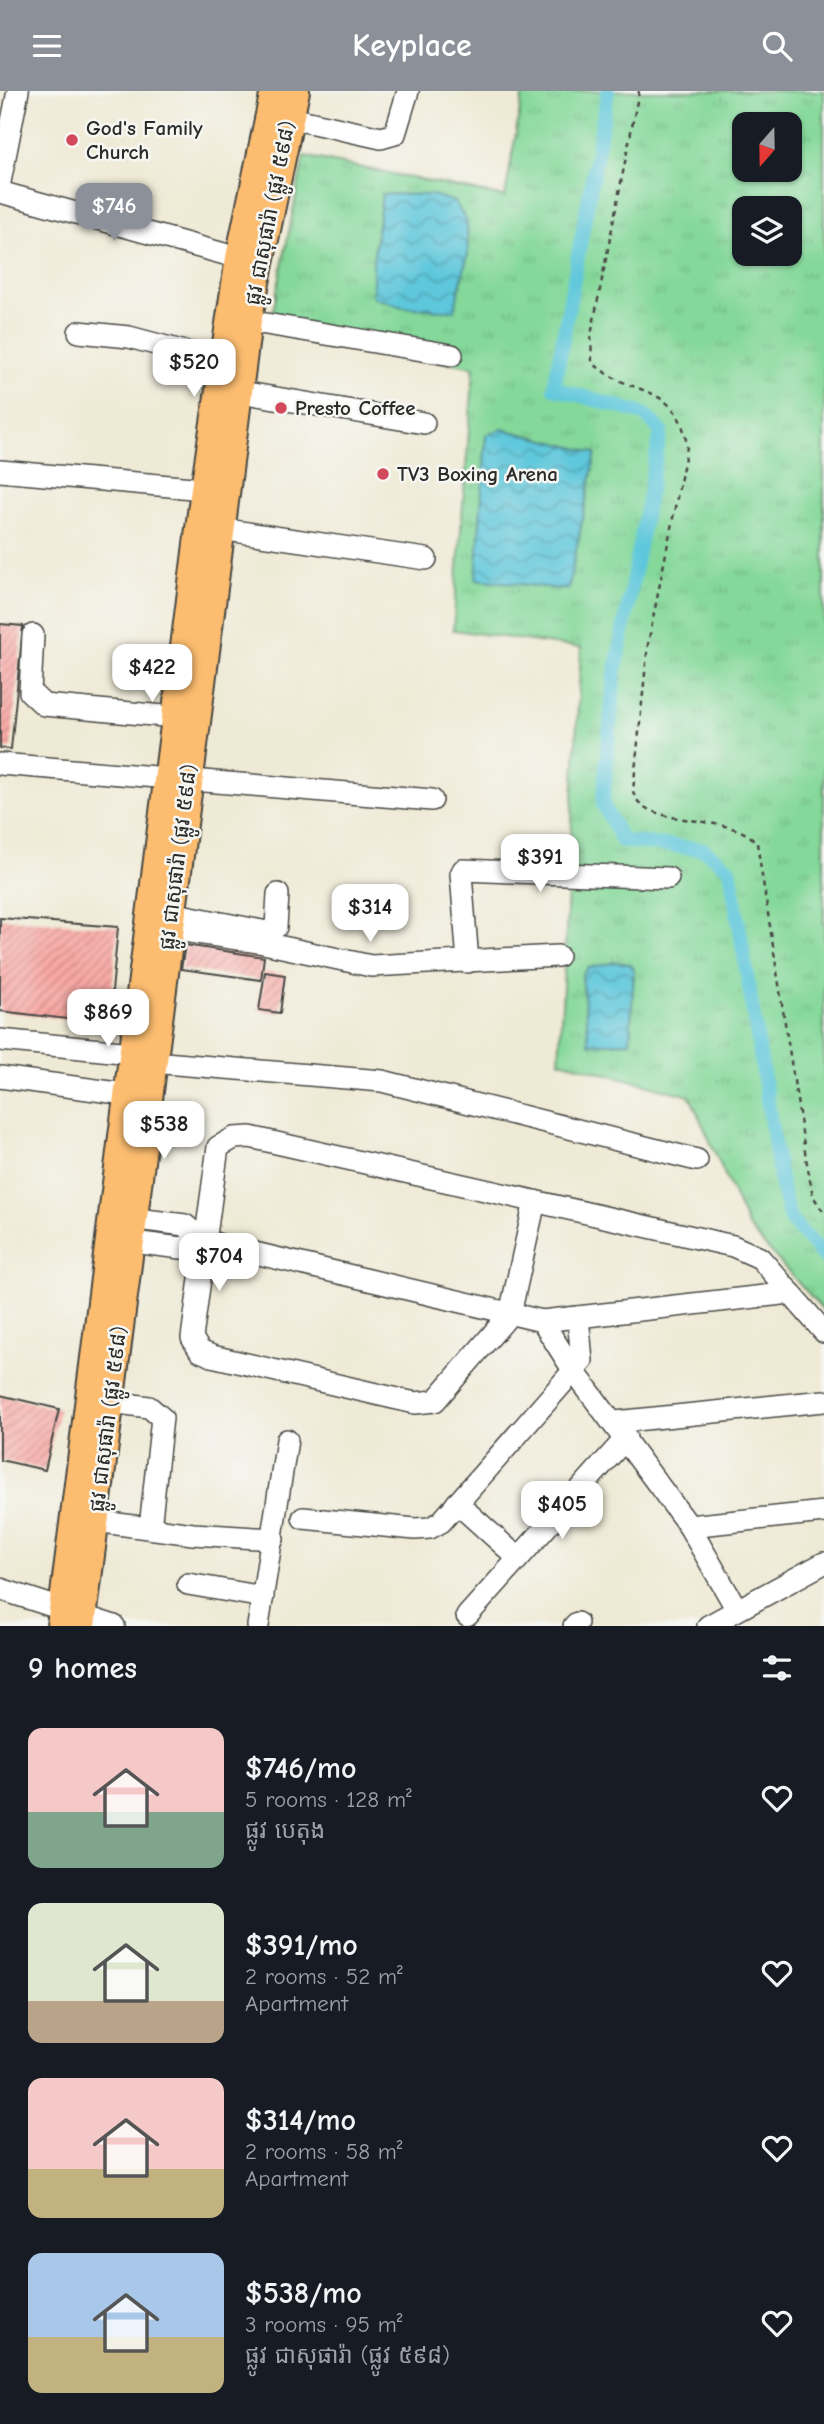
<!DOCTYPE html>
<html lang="en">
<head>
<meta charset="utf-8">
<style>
	body { margin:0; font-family:"Comic Neue","Noto Sans Khmer",sans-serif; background:#20242c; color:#f1f3f6; height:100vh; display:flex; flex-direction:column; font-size:26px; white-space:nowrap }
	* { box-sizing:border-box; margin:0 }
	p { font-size:23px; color:#9ea1a6 }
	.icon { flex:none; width:38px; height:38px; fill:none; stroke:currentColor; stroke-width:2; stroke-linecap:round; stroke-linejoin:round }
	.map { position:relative; height:1535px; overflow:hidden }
	.side { display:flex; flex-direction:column; background:#171b24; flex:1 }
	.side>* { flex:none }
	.needle { width:46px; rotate:200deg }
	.controls { position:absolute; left:732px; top:21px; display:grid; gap:14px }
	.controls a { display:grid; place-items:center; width:70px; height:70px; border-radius:14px; background:#171b24; box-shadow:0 2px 5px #0004; font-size:35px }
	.price { position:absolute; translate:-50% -60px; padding:0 16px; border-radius:14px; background:#fff; color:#222; font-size:23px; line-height:46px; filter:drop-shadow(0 2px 4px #0008) }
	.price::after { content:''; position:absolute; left:50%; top:42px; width:21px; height:16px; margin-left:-10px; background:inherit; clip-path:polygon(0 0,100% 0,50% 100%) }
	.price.current { background:#8c9099; color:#fff }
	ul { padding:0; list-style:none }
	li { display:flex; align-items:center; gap:21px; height:175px; padding:0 28px }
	li span { display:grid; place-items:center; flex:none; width:196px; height:140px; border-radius:14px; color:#555 }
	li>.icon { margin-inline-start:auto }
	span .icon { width:84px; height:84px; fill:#fffc; stroke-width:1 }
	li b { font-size:30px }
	h2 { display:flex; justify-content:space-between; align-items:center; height:84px; padding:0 28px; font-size:30px }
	header { display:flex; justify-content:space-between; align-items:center; height:91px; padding:0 28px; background:#8c9099; color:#fff; font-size:32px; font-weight:700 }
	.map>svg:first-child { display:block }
</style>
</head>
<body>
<header><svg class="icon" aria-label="menu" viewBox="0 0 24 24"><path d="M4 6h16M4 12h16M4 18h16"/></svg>Keyplace<svg class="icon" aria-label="search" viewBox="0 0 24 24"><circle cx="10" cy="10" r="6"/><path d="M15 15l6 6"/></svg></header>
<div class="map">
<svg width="824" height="1535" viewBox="0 0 824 1535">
	<defs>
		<pattern id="grass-tufts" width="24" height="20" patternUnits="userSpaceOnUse" patternTransform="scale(1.75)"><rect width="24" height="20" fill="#84d89a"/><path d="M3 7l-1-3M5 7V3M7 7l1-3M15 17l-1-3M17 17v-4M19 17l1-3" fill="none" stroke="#72ba85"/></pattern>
		<pattern id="water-waves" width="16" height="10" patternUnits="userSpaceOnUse" patternTransform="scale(1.75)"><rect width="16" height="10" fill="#5fc7db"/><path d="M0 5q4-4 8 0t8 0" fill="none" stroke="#4fa2b2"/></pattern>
		<pattern id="building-hatch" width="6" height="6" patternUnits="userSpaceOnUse" patternTransform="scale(1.75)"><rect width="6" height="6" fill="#f9a8a4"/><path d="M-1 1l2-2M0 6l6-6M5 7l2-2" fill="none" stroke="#ca8986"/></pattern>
	</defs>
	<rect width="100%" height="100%" fill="#f6f6f2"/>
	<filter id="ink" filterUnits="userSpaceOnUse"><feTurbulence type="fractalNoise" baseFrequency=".0143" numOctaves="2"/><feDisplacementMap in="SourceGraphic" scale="14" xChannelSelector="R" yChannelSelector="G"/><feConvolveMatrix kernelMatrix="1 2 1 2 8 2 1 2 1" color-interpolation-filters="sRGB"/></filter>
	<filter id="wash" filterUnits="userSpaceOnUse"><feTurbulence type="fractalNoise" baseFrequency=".00686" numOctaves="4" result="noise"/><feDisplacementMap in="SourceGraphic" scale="28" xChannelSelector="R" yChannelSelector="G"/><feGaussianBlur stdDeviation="1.57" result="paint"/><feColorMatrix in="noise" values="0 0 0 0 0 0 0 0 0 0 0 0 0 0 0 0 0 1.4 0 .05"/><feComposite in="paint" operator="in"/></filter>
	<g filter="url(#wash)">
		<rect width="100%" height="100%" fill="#efead5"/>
		<!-- grass -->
		<path fill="url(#grass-tufts)" stroke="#588262" stroke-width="2" fill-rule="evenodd" d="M523,0H824V1220L748,1136L690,1005L559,970L581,557L453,539L474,276L269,240L304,65L505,106ZM744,33H789V79H744ZM744,117H789V163H744Z"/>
		<!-- water -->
		<g fill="url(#water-waves)" stroke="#457983" stroke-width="2">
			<path d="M382,103L433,104L455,111L467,131L468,163L454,220L403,216L373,206V170Z"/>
			<path d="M502,338L596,362L568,499L476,488L486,344Z"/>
			<path d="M615,871L630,873L634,879L630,951L589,953L582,885L588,877Z"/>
		</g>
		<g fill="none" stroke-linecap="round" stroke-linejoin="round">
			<!-- canal -->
			<path stroke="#5fc7db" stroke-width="14" d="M608,0L554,297L644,323L661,340L614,588L603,713L622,750L703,758L730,778L781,1094L790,1128L824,1166"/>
		</g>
		<g id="blocks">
			<!-- building -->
			<g fill="url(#building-hatch)">
				<path d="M0,533L23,535L11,658L0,657Z"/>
				<path d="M0,827L118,836L109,933L0,920Z"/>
				<path d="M185,854L264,866L261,889L181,878Z"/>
				<path d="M265,881L285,884L280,922L259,919Z"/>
				<path d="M0,1304L59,1318L45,1379L0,1369Z"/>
			</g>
		</g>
	</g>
	<g filter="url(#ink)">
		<use href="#blocks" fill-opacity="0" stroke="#484844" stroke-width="2"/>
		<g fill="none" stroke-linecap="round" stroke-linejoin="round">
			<!-- minor casing -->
			<g stroke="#484844" stroke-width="24">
				<g id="minor">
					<path d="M277,24L381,47L395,43L408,0"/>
					<path d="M0,91L18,0"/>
					<path d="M0,101L239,167"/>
					<path d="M248,230L452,264"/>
					<path d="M79,241L129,246L223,271"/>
					<path d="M240,301L424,332"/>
					<path d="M0,380L204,398"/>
					<path d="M220,438L426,468"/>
					<path d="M33,544L30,601L44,614L175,626"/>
					<path d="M0,673L432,709"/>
					<path d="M171,822L267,841L276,836L278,803"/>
					<path d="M169,838L259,851L371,875L558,865"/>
					<path d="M468,871L461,783L463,779L668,787"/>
					<path d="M0,949L132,962"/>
					<path d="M152,971L382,990L697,1069"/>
					<path d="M0,986L140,1005"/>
					<path d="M535,1110L510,1223L435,1310L415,1312L212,1265L200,1260L192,1247L218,1056L234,1047L250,1046L733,1155L760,1167L824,1241"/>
					<path d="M121,1126L185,1134L204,1150L542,1230L791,1202"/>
					<path d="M116,1149L181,1157L204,1150"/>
					<path d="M542,1230L573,1279L689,1435L736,1517"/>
					<path d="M110,1311L149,1316L162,1327L150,1437"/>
					<path d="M615,1331L824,1310"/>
					<path d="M457,1412L518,1467"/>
					<path d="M303,1427L415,1438L430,1437L441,1431L582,1270L578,1226"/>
					<path d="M95,1430L193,1443L273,1448"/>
					<path d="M689,1435L824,1421"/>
					<path d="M188,1493L263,1506"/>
					<path d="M0,1498L114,1535"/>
					<path d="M467,1525L626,1347"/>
					<path d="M258,1535L287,1349"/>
					<path d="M574,1535L577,1532"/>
					<path d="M708,1535L824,1472"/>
				</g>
			</g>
			<!-- major casing -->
			<g stroke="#484844" stroke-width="30">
				<g id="major">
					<path d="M60,1535L204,398L239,167L274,0"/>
					<path d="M82,1535L248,230L296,0"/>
				</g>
			</g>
			<!-- path -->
			<path stroke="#484844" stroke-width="2.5" stroke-dasharray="5 5" stroke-linecap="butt" d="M639,0L591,244L592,271C630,308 679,289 687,356L648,553L633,700C641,739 731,720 757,752L806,1067L813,1105L824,1122"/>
			<!-- minor -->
			<use href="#minor" stroke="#fff" stroke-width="21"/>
			<!-- major -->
			<use href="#major" stroke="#fcbd6f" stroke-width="26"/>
		</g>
	</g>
	<!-- markers -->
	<g fill="#d1495b" stroke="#f6f6f2" stroke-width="2.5">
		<circle cx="72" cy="49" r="7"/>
		<circle cx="281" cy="317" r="7"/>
		<circle cx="383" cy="383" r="7"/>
	</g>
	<g text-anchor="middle" stroke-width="5" stroke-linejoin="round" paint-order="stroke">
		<!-- poi labels -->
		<g font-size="21" font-weight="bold" fill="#2b2b2b" stroke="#f6f6f2" text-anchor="start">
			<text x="86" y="44">God's Family<tspan x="86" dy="24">Church</tspan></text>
			<text x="295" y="324">Presto Coffee</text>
			<text x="397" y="390">TV3 Boxing Arena</text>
		</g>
		<!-- street labels -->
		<g font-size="21" fill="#2b2b2b" stroke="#f6f6f2">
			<text transform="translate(270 122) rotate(-79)" y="7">ផ្លូវ ជាសុផារ៉ា (ផ្លូវ ៥៩៨)</text>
			<text transform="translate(178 766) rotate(-83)" y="7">ផ្លូវ ជាសុផារ៉ា (ផ្លូវ ៥៩៨)</text>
			<text transform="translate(108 1328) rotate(-83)" y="7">ផ្លូវ ជាសុផារ៉ា (ផ្លូវ ៥៩៨)</text>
		</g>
	</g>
</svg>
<div class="controls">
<a><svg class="needle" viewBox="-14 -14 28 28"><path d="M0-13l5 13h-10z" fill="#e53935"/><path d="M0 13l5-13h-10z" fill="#9ea1a6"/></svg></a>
<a><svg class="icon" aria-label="layers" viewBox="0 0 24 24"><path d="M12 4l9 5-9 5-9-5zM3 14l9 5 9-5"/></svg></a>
</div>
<b class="price current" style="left:114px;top:152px">$746</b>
<b class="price" style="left:194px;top:308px">$520</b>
<b class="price" style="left:152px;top:613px">$422</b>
<b class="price" style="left:540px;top:803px">$391</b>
<b class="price" style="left:370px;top:853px">$314</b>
<b class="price" style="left:108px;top:958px">$869</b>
<b class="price" style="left:164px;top:1070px">$538</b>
<b class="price" style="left:219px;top:1202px">$704</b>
<b class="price" style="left:562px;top:1450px">$405</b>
</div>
<section class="side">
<h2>9 homes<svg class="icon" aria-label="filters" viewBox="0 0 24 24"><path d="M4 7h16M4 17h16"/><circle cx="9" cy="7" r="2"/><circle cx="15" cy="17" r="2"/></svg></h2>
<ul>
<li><span style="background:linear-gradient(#f6c9c9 60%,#7fa58c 0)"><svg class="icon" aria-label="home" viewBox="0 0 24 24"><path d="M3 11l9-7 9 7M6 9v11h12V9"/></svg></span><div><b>$746/mo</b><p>5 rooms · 128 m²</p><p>ផ្លូវ បេតុង</p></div><svg class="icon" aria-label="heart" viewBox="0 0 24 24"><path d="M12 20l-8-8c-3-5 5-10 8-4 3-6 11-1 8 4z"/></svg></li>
<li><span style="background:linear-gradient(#dfe7d0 70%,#b9a48a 0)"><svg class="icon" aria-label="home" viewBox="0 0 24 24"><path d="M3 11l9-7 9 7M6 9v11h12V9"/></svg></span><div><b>$391/mo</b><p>2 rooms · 52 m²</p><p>Apartment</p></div><svg class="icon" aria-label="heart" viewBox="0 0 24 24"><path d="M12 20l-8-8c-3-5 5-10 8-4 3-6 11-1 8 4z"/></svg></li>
<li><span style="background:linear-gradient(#f6c9c9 65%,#c2b280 0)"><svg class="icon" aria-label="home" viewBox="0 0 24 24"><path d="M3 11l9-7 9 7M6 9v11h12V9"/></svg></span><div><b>$314/mo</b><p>2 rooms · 58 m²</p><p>Apartment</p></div><svg class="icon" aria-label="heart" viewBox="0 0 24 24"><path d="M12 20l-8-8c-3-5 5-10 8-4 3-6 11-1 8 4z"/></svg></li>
<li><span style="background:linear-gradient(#a9c7e8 60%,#c2b280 0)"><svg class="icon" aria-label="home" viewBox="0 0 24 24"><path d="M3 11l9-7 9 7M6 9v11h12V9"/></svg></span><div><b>$538/mo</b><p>3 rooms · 95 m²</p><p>ផ្លូវ ជាសុផារ៉ា (ផ្លូវ ៥៩៨)</p></div><svg class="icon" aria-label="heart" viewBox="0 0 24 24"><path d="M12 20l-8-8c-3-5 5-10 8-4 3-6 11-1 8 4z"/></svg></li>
</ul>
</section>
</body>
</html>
